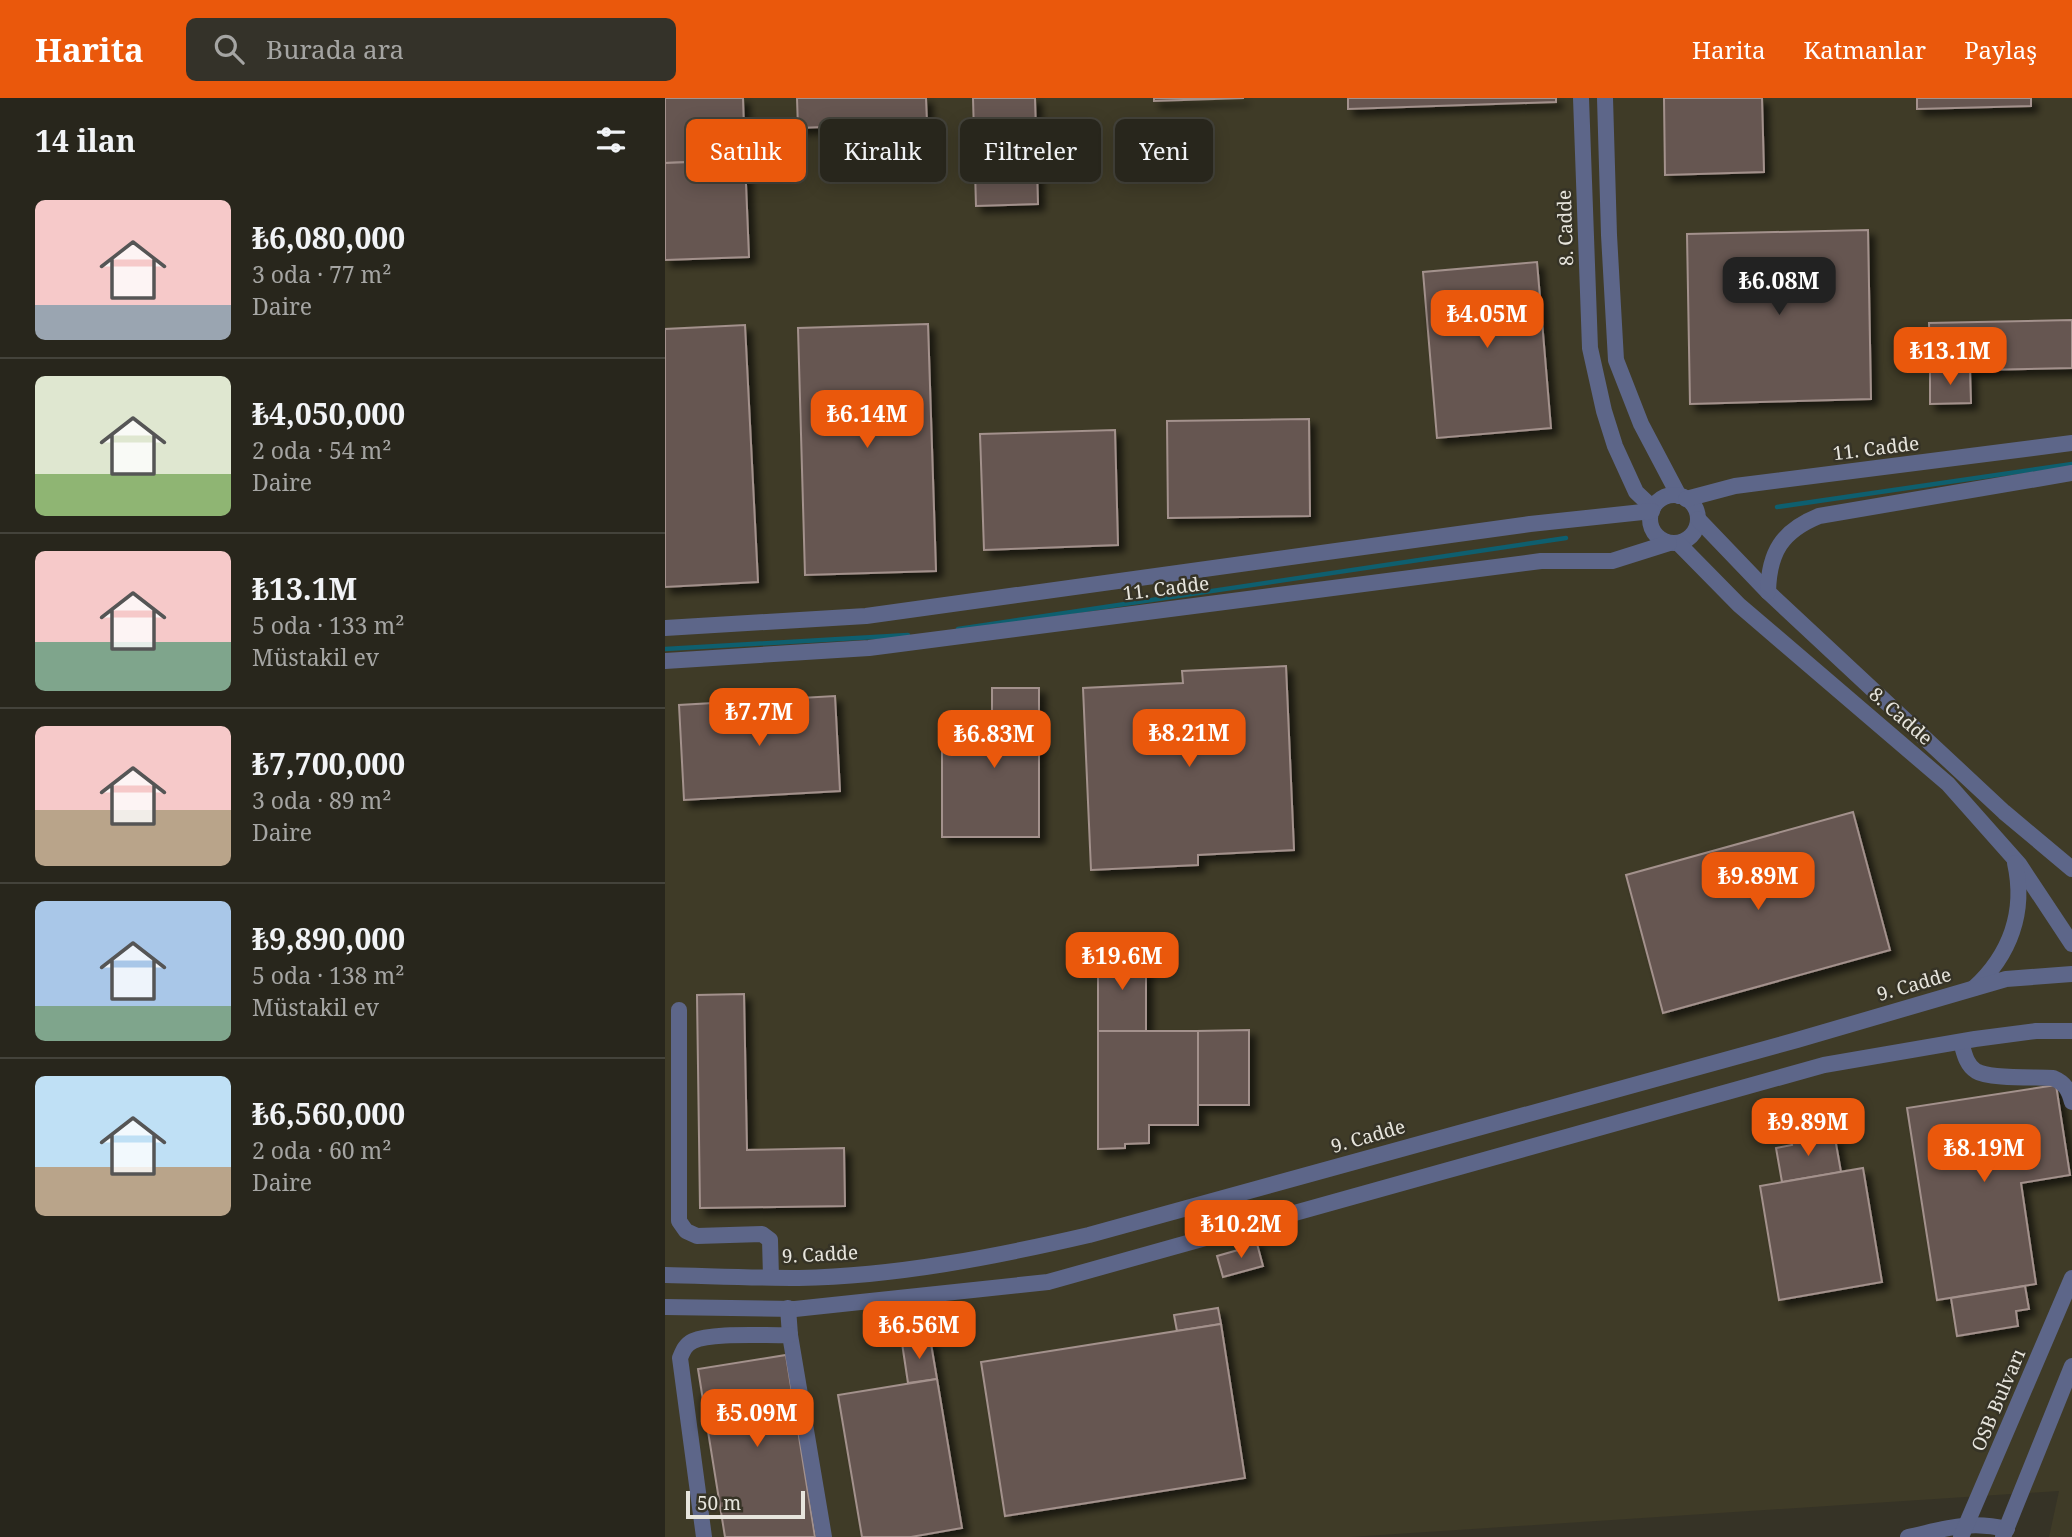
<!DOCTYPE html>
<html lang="tr">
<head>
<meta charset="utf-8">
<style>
	body { margin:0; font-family:"Noto Serif",serif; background:#343229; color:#f1f3f6; height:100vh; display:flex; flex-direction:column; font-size:26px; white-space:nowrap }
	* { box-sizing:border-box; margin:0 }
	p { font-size:23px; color:#a5a5a3 }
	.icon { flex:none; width:38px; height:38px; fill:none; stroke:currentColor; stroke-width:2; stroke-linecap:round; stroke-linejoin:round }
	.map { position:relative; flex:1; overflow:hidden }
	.panel { display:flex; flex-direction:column; background:#28261c; width:665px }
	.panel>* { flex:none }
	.guide { position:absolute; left:21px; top:21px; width:665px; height:63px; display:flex; gap:14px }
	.scale { position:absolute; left:21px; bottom:18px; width:119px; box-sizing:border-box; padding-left:7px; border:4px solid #e7e5dd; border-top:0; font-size:19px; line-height:24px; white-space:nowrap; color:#e7e5dd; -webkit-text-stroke:5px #363326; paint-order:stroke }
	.price { position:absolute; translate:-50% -60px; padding:0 16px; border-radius:14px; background:#ea580c; color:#fff; font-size:23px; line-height:46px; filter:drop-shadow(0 2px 4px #0008) }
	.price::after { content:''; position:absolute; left:50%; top:42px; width:21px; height:16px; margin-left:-10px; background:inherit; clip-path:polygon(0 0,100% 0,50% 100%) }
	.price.selected { background:#222; color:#fff }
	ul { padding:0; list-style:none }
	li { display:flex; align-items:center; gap:21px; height:175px; padding:0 35px }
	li+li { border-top:2px solid #44433b }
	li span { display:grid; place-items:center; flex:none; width:196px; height:140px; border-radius:10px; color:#555 }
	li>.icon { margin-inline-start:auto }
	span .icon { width:84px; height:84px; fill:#fffc; stroke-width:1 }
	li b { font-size:30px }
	h2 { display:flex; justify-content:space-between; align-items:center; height:84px; padding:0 35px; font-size:30px }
	.chip { padding:0 24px; border-radius:10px; background:#28261c; box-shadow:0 4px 18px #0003,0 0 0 2px #44433b; font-size:24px; line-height:63px }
	.chip.selected { background:#ea580c; color:#fff }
	header { display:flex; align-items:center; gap:42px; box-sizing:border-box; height:98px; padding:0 35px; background:#ea580c; color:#fff }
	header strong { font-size:33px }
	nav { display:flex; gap:38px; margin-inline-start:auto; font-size:24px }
	.search { width:490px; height:63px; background:#343229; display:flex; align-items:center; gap:18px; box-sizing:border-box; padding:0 24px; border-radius:10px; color:#a5a5a3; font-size:26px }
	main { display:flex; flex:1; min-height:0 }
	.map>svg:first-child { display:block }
</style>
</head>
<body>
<header>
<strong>Harita</strong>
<div class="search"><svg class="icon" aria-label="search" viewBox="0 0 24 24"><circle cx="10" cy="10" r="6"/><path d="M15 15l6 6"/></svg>Burada ara</div>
<nav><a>Harita</a><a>Katmanlar</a><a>Paylaş</a></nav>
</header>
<main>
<section class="panel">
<h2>14 ilan<svg class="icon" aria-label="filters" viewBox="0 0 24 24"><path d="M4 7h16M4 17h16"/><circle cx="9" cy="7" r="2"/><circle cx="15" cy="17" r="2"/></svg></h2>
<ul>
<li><span style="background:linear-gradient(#f6c9c9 75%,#9aa5b1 0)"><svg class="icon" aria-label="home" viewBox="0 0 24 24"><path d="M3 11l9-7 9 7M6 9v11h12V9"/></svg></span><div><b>₺6,080,000</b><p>3 oda · 77 m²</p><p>Daire</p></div></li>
<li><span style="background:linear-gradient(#dfe7d0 70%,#8fb573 0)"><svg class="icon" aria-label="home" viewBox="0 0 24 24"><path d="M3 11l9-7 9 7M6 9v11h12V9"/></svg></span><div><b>₺4,050,000</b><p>2 oda · 54 m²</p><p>Daire</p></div></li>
<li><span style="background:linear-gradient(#f6c9c9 65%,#7fa58c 0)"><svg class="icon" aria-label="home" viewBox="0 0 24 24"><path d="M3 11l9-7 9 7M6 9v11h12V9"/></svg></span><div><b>₺13.1M</b><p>5 oda · 133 m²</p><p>Müstakil ev</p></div></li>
<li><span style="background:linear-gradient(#f6c9c9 60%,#b9a48a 0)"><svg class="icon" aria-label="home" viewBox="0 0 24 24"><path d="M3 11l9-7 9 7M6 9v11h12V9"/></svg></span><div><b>₺7,700,000</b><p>3 oda · 89 m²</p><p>Daire</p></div></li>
<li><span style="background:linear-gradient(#a9c7e8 75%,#7fa58c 0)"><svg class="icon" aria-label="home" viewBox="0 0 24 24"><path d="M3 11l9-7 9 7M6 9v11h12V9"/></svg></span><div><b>₺9,890,000</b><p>5 oda · 138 m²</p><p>Müstakil ev</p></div></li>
<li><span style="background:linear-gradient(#bfe0f5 65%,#b9a48a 0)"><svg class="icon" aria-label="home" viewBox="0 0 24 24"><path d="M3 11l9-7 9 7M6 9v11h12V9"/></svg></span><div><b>₺6,560,000</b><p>2 oda · 60 m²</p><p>Daire</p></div></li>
</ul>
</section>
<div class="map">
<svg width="1407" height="1439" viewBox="0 0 1407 1439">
	<defs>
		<filter id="shadow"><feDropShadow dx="6" dy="6" stdDeviation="3.5" flood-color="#0009"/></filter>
	</defs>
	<rect width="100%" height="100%" fill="#363326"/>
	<!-- built -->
	<path fill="#3f3b27" d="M0,0H1407V1439H1384L1394,1393L685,1439H0Z"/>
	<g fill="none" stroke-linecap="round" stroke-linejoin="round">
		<!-- stream -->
		<g stroke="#0e5f6f" stroke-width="4.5">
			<path d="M1112,409L1407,366"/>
			<path d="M293,531L901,440"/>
			<path d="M0,551L243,537"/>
		</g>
	</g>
	<!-- building -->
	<g fill="#665651" stroke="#a3918c" stroke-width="2" filter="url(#shadow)">
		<path d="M0,0H78L80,62L0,65Z"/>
		<path d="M132,0H261L262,25L133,30Z"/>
		<path d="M308,0H370L373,106L311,108Z"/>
		<path d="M489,0H579L489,3Z"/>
		<path d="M683,0H891V4L683,11Z"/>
		<path d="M999,0H1097L1099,74L1000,77Z"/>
		<path d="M1252,0H1366V8L1252,11Z"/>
		<path d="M80,62L84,159L0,162V65Z"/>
		<path d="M1203,132L1206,301L1025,306L1022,136Z"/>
		<path d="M872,164L886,330L772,340L758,174Z"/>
		<path d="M1407,222V270L1265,273L1264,225Z"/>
		<path d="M263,226L271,473L140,477L133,230Z"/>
		<path d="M80,227L93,484L0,489V231Z"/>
		<path d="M1305,272L1306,305L1265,306V273Z"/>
		<path d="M644,321L645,418L503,420L502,323Z"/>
		<path d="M450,332L453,447L319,452L315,336Z"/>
		<path d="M621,568L629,752L533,757V767L426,772L418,590L518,585L517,573Z"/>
		<path d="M327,590H374V739H277V624H327Z"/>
		<path d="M170,598L175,693L19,702L14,607Z"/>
		<path d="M1188,714L1225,852L998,915L961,777Z"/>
		<path d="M481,854V933H433V855Z"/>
		<path d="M79,896L82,1052L179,1050L180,1108L35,1110L32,897Z"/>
		<path d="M584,932V1007H533V933Z"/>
		<path d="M433,933H533V1027H484V1045L460,1046V1050L433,1051Z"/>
		<path d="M1391,987L1405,1077L1356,1085L1371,1186L1272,1202L1242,1010Z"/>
		<path d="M1153,1034L1155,1042L1170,1040L1176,1074L1117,1084L1111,1050L1127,1047L1125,1038Z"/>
		<path d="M1198,1070L1217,1184L1114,1202L1095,1088Z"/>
		<path d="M591,1142L598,1168L558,1179L552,1158L580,1150L578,1146Z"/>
		<path d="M1360,1188L1364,1211L1351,1213L1353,1228L1292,1238L1286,1200Z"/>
		<path d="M553,1210L556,1226L512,1233L509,1217Z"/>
		<path d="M556,1226L580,1380L340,1418L316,1264Z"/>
		<path d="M265,1240L272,1281L243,1285L237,1245Z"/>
		<path d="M121,1257L150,1439H60L33,1271Z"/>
		<path d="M272,1281L297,1430L246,1439H197L173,1297Z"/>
	</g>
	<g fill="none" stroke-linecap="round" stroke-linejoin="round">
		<!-- minor -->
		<g stroke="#5d6689" stroke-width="16">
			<path d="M916,0L925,250L939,313L950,348L971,394L988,410"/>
			<path d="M940,0L944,137L951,262L976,326L1014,398"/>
			<circle cx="1009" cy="421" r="24"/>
			<path d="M1021,401L1070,388L1407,345"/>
			<path d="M1033,421L1103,494L1339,714L1407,771"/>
			<path d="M1013,445L1074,507L1283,686L1354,766L1407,846"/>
			<path d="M1103,494C1104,454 1117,433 1154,418L1407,375"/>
			<path d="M0,530L201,518L865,426L987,413"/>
			<path d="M0,563L204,550L876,463H947L1004,445"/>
			<path d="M1309,890C1345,857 1361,814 1350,765"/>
			<path d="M14,912V1123L21,1133L32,1138L97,1136L105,1142L106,1179"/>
			<path d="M1296,944C1299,954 1301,967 1311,973C1323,981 1371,979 1388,980C1400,985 1404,992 1407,1004"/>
			<path d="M0,1177C44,1178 89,1180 134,1180C232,1178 329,1159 424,1137L1132,942L1341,881L1407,876"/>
			<path d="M0,1209L130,1211L383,1184L1159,967L1310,941L1371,933H1407"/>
			<path d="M123,1210L125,1237L159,1439"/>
			<path d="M39,1439L15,1260C18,1253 20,1247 28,1243C47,1234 102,1238 125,1237"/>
			<path d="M1243,1439C1280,1431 1304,1422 1342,1431"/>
			<path d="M1296,1439L1407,1180"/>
			<path d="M1338,1439L1407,1268"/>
		</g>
	</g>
	<g text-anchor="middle" stroke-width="5" stroke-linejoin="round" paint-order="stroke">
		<!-- street labels -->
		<g font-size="19" fill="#e7e5dd" stroke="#363326">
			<text transform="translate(900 130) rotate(-92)" y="7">8. Cadde</text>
			<text transform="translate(1211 350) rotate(-7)" y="7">11. Cadde</text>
			<text transform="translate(501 490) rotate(-7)" y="7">11. Cadde</text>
			<text transform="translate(1236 618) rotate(41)" y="7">8. Cadde</text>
			<text transform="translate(1249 886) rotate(-16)" y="7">9. Cadde</text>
			<text transform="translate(703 1038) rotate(-16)" y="7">9. Cadde</text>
			<text transform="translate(155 1156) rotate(-3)" y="7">9. Cadde</text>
			<text transform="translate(1333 1302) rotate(-67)" y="7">OSB Bulvarı</text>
		</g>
	</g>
</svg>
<div class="scale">50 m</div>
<b class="price selected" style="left:1114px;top:219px">₺6.08M</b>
<b class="price" style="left:822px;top:252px">₺4.05M</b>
<b class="price" style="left:1285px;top:289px">₺13.1M</b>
<b class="price" style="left:202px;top:352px">₺6.14M</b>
<b class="price" style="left:94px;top:650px">₺7.7M</b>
<b class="price" style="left:524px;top:671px">₺8.21M</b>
<b class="price" style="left:329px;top:672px">₺6.83M</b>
<b class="price" style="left:1093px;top:814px">₺9.89M</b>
<b class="price" style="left:457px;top:894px">₺19.6M</b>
<b class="price" style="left:1143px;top:1060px">₺9.89M</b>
<b class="price" style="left:1319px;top:1086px">₺8.19M</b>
<b class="price" style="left:576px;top:1162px">₺10.2M</b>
<b class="price" style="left:254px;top:1263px">₺6.56M</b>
<b class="price" style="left:92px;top:1351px">₺5.09M</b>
<div class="guide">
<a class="chip selected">Satılık</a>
<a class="chip">Kiralık</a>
<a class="chip">Filtreler</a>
<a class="chip">Yeni</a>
</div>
</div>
</main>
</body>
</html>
